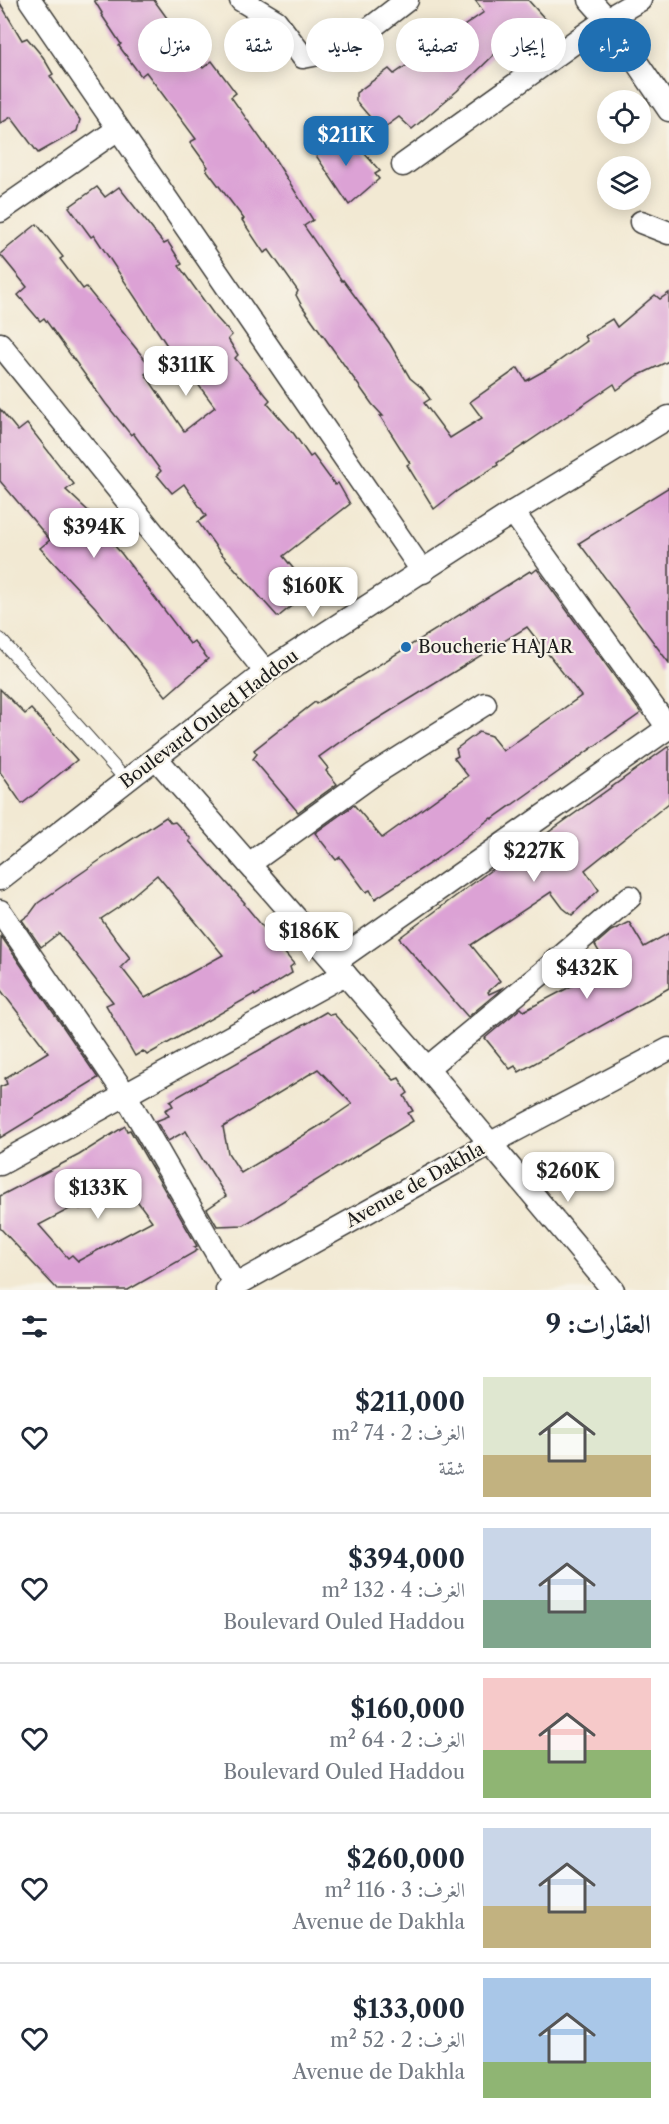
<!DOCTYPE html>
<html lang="ar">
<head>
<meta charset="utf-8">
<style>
	body { margin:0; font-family:"Libre Caslon Text",Amiri,serif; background:#f6f6f7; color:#1f2937; direction:rtl; height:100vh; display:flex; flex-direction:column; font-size:22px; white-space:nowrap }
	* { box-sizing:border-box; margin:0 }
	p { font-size:20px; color:#747a83 }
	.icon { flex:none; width:33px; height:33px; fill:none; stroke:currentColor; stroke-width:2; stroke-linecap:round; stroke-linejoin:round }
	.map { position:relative; height:1290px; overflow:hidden; direction:ltr }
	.side { display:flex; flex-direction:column; background:#fff; flex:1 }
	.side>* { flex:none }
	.banner { position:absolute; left:18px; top:18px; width:633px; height:54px; direction:rtl; display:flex; gap:12px }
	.tools { position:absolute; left:597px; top:90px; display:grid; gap:12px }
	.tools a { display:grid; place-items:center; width:54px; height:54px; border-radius:50%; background:#fff; box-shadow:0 3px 15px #0003; font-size:30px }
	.price { position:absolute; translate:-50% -51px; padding:0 14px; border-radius:12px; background:#fff; color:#222; font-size:20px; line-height:39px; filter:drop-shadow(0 2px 3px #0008) }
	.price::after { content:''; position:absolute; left:50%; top:36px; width:18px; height:14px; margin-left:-9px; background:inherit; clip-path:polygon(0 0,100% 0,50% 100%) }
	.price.current { background:#1f6fb2; color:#fff }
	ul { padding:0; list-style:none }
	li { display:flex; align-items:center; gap:18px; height:150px; padding:0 18px }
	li+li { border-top:2px solid #e0e1e3 }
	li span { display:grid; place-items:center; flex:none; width:168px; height:120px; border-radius:0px; color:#555 }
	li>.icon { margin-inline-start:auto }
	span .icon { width:72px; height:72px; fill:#fffc; stroke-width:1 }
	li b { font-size:26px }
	h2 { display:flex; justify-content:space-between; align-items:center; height:72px; padding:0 18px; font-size:26px }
	.chip { padding:0 21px; border-radius:27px; background:#fff; box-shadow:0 3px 15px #0003; font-size:21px; line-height:54px }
	.chip.current { background:#1f6fb2; color:#fff }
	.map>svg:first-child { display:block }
</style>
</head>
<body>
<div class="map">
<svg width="669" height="1290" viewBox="0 0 669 1290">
	<rect width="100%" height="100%" fill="#f7f3e8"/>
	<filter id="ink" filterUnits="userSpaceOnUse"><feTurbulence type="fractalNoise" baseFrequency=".0167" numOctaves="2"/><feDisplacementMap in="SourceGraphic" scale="12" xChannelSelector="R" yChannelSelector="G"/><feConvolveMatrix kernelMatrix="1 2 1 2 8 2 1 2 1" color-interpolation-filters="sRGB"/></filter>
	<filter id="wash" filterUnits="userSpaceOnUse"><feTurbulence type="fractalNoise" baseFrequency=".008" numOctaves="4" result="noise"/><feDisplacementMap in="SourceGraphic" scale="24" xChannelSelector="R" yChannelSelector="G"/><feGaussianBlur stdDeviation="1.35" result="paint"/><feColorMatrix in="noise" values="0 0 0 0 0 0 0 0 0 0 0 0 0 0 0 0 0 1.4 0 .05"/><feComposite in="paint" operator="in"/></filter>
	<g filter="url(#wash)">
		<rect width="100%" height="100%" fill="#f2e9d3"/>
		<g id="blocks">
			<!-- building -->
			<g fill="#dca2d5" fill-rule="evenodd">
				<path d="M94,0H154L203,68L212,61L236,93L231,97L273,156L313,220L304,226L342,281L343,280L390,344L410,378L422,388L430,399L424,403L450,438L482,418L470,402L518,368L526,381L549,368L587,341L584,336L612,319L617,327L655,295L660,299L669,293V361L635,377L617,390L614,384L497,463L498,465L457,491L434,509L407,465L410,463L380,416H383L372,404L302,306L296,295L298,291L269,250L264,253L242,220L244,219L206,169L208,167L190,142L196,139L146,72L141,76L119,46L121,44L101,14L102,13Z"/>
				<path d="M475,0H528L546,20L511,46L508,41L457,91L412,129L399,117L381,130L356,101V93L389,69L394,74L484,12Z"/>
				<path d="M0,3L22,40L27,38L43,57L53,74L50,76L80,120L77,131L38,153L11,117L0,124Z"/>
				<path d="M334,129L349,152L358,146L380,171L375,174L379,179L349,205L311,148Z"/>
				<path d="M97,187L105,197L119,187L164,244L168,242L182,264L179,266L215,316L232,335L228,339L238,355L235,358L270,400L267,403L294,434L310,457L313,455L335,485L338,483L350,504L283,556L311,590L278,617L219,551L198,522L206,516L184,484L172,493L157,475L161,471L133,433L131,435L106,404L44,318L40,321L18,295L27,287L0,254L37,224L63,257L60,259L83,289L86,287L152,368L145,374L184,431L215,407L174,352L172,353L94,235L91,237L69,207Z"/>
				<path d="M0,409L18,431L27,424L74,484L66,490L99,521L96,525L121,553L190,644L194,641L208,659L166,696L95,607L40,548L50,540L0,481Z"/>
				<path d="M669,487V663L579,543Z"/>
				<path d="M537,569L641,713L547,780L492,819L491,818L435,860L375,899L370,890L366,892L340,857L336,860L315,833L354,805L382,838L468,776L454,758L458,756L456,749L479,732L491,736L503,751L581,696L527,627L340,742L319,757L328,768L326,771L337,784L298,812L253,759L257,754L254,750L315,702L316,704L530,571L532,573Z"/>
				<path d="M0,689L25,714L31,709L77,760L22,804L0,772Z"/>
				<path d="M669,746V803L585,870L599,890L572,915L563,908L551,892L471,945L500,981L488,992L489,994L504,987L468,1017L399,938L502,862L504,864Z"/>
				<path d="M166,817L171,823L175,822L191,839L189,841L245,903L244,904L294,964L290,967L292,973L255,996L254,994L147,1055L143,1051L135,1056L106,1005L113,1002L59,933L41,947L22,920L30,914L38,903L106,856ZM157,875L223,955L145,998L121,967L130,958L101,919L119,907Z"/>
				<path d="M629,922L644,947L669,933V988L519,1072L515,1066L510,1069L485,1038L521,1008L524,1011L608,967L595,945L611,931Z"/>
				<path d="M1,936L98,1078L0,1138V1087L7,1084L5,1078L48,1052L0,989Z"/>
				<path d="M326,1012L330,1015L334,1014L394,1080L399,1078L408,1093L404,1096L413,1111L408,1113L413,1121L244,1225L217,1226L207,1209L226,1196L205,1162H204L186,1131L168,1141L156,1121L169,1116L165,1110L173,1106L170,1101ZM318,1069L352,1104L324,1123L241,1173L228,1153L223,1127Z"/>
				<path d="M125,1126L127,1131L130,1130L197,1246L194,1247L198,1250L128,1290H58L0,1228V1196L79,1155ZM124,1183L152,1221L78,1261L72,1255L68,1258L39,1225L75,1206L80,1209Z"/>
			</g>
		</g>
	</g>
	<g filter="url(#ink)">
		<use href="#blocks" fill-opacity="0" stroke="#3c3b37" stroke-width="1.5"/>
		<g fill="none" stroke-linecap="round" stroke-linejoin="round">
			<!-- lane casing -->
			<g stroke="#3c3b37" stroke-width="14">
				<path id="lane" d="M0,639L127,781"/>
			</g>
			<!-- street casing -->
			<g stroke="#3c3b37" stroke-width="25">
				<g id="street">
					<path d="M30,0L423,572"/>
					<path d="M241,0L276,21L303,57L329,52L350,44L407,0"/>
					<path d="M590,0L607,19L669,110"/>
					<path d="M403,165L607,19L640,0"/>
					<path d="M0,211L118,129"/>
					<path d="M641,222L669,233"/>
					<path d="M0,344L266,672"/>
					<path d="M513,512L669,729"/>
					<path d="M156,758L427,1068L613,1290"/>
					<path d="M249,864L374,774L485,704"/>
					<path d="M0,879L266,672L513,512L669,417"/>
					<path d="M0,911L125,1094L235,1285"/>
					<path d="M335,962L668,728"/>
					<path d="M427,1068L541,974L630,897"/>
					<path d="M0,1164L345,974"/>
					<path d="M227,1290L491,1143L669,1049"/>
				</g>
			</g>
			<!-- lane -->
			<use href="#lane" stroke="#fff" stroke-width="12"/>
			<!-- street -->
			<use href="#street" stroke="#fff" stroke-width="22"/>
		</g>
	</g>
	<!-- markers -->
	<circle fill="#1f6fb2" stroke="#f7f3e8" stroke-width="2" cx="406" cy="647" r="6"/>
	<g text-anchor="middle" stroke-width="4.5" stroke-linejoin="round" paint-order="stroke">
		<!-- poi labels -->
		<g font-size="18" fill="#1c1c1c" stroke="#f7f3e8" text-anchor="start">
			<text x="418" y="653">Boucherie HAJAR</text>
		</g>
		<!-- street labels -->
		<g font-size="18" fill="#1c1c1c" stroke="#f7f3e8">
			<text transform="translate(209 719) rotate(-37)" y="6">Boulevard Ouled Haddou</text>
			<text transform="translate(415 1185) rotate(-29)" y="6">Avenue de Dakhla</text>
		</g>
	</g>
</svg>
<div class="tools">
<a><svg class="icon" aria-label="locate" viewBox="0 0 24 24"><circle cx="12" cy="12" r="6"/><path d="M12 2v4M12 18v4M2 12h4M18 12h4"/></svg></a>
<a><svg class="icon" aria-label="layers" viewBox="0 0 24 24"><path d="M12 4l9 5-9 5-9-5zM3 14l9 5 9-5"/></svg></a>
</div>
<b class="price current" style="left:346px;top:167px">$211K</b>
<b class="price" style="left:186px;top:397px">$311K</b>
<b class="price" style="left:94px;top:559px">$394K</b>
<b class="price" style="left:313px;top:618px">$160K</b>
<b class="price" style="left:534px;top:883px">$227K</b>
<b class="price" style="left:309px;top:963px">$186K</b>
<b class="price" style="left:587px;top:1000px">$432K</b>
<b class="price" style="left:568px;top:1203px">$260K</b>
<b class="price" style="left:98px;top:1220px">$133K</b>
<div class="banner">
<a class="chip current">شراء</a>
<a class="chip">إيجار</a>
<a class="chip">تصفية</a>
<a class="chip">جديد</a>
<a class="chip">شقة</a>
<a class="chip">منزل</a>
</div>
</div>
<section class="side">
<h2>العقارات: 9<svg class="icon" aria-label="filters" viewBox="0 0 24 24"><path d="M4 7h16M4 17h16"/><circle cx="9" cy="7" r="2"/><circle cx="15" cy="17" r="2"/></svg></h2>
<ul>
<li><span style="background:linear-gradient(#dfe7d0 65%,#c2b280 0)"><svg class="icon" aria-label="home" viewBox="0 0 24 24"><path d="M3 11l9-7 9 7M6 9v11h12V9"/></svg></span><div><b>$211,000</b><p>الغرف: 2 · 74 m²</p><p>شقة</p></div><svg class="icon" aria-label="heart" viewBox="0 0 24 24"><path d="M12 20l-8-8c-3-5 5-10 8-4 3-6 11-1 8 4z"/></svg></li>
<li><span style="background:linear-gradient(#c9d6e8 60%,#7fa58c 0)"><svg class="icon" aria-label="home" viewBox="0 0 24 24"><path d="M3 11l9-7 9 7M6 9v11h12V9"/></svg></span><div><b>$394,000</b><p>الغرف: 4 · 132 m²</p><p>Boulevard Ouled Haddou</p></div><svg class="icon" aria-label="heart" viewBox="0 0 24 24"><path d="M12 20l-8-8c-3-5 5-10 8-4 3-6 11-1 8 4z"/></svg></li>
<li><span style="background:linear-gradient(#f6c9c9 60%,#8fb573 0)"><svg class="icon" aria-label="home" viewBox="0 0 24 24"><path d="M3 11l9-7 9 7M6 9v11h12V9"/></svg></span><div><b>$160,000</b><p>الغرف: 2 · 64 m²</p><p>Boulevard Ouled Haddou</p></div><svg class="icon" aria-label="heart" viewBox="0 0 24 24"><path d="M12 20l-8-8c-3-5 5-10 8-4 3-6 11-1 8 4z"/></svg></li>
<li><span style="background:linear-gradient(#c9d6e8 65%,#c2b280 0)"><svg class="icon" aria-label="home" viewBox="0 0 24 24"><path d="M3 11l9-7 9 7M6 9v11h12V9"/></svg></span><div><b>$260,000</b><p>الغرف: 3 · 116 m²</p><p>Avenue de Dakhla</p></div><svg class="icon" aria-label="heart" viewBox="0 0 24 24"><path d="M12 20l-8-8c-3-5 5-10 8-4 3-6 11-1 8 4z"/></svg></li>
<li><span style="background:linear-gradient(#a9c7e8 70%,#8fb573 0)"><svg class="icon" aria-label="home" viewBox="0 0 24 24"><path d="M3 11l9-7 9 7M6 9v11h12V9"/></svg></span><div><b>$133,000</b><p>الغرف: 2 · 52 m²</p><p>Avenue de Dakhla</p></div><svg class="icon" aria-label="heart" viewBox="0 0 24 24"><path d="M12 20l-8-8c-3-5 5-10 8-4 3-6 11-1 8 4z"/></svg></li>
</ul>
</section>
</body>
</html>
